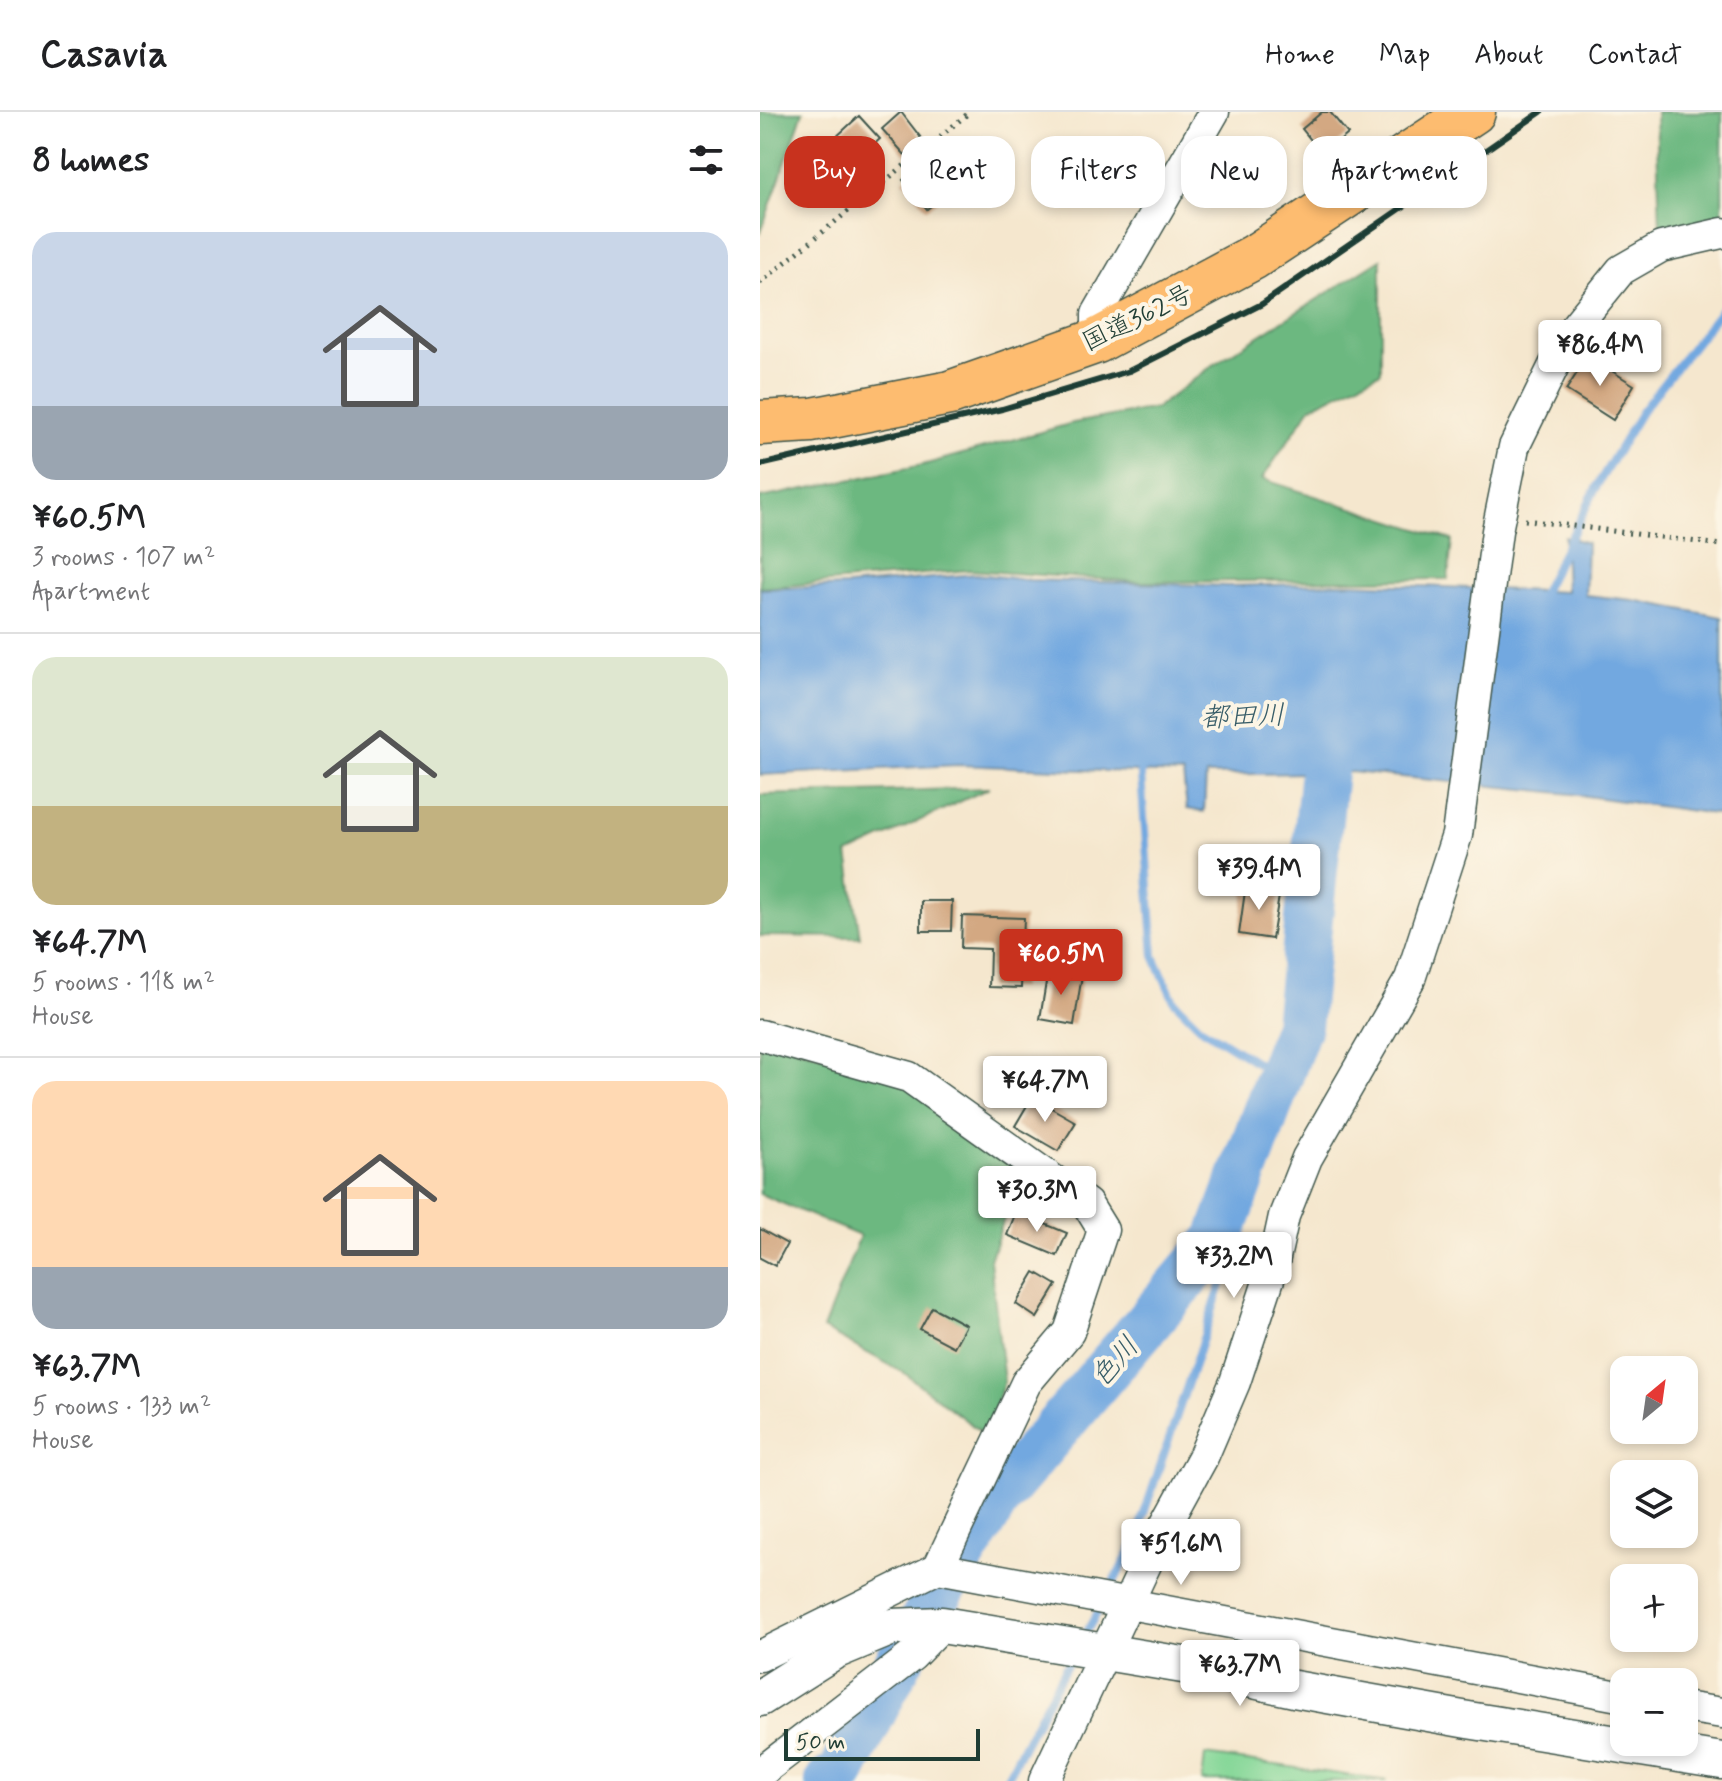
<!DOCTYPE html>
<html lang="en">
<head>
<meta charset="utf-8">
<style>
	body { margin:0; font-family:Mynerve,"Klee One",sans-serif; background:#f6f6f6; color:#202124; height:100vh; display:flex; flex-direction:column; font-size:30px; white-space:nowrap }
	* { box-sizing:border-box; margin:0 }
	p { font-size:26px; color:#757577 }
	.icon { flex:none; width:44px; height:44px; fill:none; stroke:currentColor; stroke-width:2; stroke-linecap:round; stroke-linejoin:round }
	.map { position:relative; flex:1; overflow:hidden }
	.drawer { display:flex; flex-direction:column; background:#fff; width:760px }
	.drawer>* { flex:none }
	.hud { position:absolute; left:24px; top:24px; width:760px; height:72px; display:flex; gap:16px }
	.needle { width:52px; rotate:29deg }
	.fabs { position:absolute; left:850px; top:1244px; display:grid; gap:16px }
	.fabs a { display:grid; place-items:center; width:88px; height:88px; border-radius:16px; background:#fff; box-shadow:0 4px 12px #0003; font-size:40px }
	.scale { position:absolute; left:24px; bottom:20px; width:196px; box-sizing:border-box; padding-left:8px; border:4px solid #1f3d34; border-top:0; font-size:22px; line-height:28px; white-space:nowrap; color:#1f3d34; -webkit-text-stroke:6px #fcf5e5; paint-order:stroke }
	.price { position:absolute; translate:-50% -68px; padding:0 18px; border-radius:8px; background:#fff; color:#222; font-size:26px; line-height:52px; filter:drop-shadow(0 2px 4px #0008) }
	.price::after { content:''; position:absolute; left:50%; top:48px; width:24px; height:18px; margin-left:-12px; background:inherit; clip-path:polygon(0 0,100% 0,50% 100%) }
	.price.current { background:#c8321e; color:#fff }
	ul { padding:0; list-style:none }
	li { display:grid; align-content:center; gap:16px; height:424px; padding:0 32px }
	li+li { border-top:2px solid #e0e0e0 }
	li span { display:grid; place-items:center; height:248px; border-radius:24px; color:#555 }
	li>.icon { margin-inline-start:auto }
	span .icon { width:144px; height:144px; fill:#fffc; stroke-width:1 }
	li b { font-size:34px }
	h2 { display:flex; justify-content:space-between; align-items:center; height:96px; padding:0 32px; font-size:34px }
	.pill { padding:0 28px; border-radius:24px; background:#fff; box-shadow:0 4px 12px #0003; font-size:28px; line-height:72px }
	.pill.current { background:#c8321e; color:#fff }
	header { display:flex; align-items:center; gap:48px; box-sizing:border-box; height:112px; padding:0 40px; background:#fff; border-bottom:2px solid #e0e0e0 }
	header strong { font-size:38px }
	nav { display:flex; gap:44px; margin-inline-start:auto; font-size:28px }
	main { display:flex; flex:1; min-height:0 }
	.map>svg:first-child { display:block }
</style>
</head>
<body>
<header>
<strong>Casavia</strong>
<nav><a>Home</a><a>Map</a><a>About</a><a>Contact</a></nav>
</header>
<main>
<section class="drawer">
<h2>8 homes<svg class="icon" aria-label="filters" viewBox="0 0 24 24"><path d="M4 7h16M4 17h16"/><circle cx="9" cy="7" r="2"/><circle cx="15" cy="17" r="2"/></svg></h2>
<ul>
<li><span style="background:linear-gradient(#c9d6e8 70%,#9aa5b1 0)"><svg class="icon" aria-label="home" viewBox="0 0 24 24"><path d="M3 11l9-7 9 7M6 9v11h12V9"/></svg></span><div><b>¥60.5M</b><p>3 rooms · 107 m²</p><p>Apartment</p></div></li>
<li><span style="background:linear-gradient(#dfe7d0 60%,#c2b280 0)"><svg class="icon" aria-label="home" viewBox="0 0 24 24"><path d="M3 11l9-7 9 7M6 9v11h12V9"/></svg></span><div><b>¥64.7M</b><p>5 rooms · 118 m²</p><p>House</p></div></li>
<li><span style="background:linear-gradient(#ffd9b3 75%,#9aa5b1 0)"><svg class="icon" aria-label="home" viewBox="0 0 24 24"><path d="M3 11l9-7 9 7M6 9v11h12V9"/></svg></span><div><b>¥63.7M</b><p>5 rooms · 133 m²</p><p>House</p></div></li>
</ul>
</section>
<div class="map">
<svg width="962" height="1669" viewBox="0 0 962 1669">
	<rect width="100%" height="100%" fill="#fcf5e5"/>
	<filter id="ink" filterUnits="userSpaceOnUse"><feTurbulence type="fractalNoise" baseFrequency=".0125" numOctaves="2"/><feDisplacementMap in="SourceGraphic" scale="16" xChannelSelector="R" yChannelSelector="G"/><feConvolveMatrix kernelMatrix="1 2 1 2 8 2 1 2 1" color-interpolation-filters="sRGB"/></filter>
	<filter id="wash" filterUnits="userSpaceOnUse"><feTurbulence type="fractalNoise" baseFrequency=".006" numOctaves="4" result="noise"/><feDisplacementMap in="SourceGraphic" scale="32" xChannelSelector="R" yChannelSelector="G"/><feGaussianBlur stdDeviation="1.8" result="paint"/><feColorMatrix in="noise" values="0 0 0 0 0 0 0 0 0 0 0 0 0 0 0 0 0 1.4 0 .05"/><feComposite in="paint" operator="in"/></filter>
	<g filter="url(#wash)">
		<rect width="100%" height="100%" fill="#f5e7ce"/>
		<!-- green -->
		<path fill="#85d798" stroke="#528a66" stroke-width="2" d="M445,1643L628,1669H442Z"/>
		<!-- forest -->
		<g fill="#6cb880" stroke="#467a5a" stroke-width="2">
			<path d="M0,0H43L0,122Z"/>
			<path d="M896,0H962V115H900Z"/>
			<path d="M621,147V260L551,295L502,367L692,428L688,467L382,470L210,458L0,476V386L163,353L313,311L396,296L456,251Z"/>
			<path d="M229,676L88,742L100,825L0,824V683Z"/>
			<path d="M0,925L158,972L264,1048L230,1148L244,1270L225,1323L143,1260L63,1217L100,1124L0,1082Z"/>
		</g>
		<!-- water -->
		<path fill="#72a8e0" stroke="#48728a" stroke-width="2" d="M804,424L827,431L825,483L873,488L962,505V703L812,682L591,660L446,663L444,700L427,697L423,662L198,653L0,663V477L88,474L216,462L270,468L469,474L588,471L806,480Z"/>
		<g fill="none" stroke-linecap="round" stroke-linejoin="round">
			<!-- stream -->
			<g stroke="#72a8e0" stroke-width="8">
				<path d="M780,486L838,372L881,300L962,197"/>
				<path d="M348,1481L373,1434L460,1176L527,995L523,967L440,915L414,889L394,844L380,650"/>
				<path d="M322,1527L342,1493"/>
				<path d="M245,1669L311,1545"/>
			</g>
			<!-- river -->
			<path stroke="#72a8e0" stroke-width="48" d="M69,1669L81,1662L141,1545L238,1385L459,1127L538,914L570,600"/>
		</g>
		<g id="blocks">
			<!-- building -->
			<g fill="#d3a882">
				<path d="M141,0L161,26L145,43L122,17Z"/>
				<path d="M562,0H570L588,22L563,43L542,17Z"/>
				<path d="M99,4L120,27L83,60L62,38Z"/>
				<path d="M169,48L192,77L167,97L143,68Z"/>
				<path d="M828,244L874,273L853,308L806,278Z"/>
				<path d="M486,772L520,778L512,827L479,822Z"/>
				<path d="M161,789H192L191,819H161Z"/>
				<path d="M202,804L264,806L261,876L229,875L230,837L201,836Z"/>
				<path d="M288,858L322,863L314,913L280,907Z"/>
				<path d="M272,985L316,1010L298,1039L255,1014Z"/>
				<path d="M256,1100L307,1121L297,1144L247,1123Z"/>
				<path d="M0,1117L27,1132L15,1154L0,1146Z"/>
				<path d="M275,1160L297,1173L277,1206L256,1192Z"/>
				<path d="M172,1195L206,1213L194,1235L160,1217Z"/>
			</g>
		</g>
	</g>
	<g filter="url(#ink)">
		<use href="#blocks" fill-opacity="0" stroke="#3f564b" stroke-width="2"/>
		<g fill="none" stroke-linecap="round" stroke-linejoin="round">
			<!-- minor casing -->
			<g stroke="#3f564b" stroke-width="33">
				<g id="minor">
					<path d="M337,229V202L454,0"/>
					<path d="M0,923L149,965L327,1092L343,1118L309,1220L266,1271L178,1456"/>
					<path d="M0,1544L178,1456L864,1585"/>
					<path d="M924,1595L962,1601"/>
					<path d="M0,1661L152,1544L182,1513"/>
					<path d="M284,1669L397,1429L443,1345L475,1270L513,1155L524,1104L547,1046L650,867L697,723L737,419L754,335L810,221L861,158L901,135L962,121"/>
				</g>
			</g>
			<!-- tertiary casing -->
			<g stroke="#3f564b" stroke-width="39">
				<path id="tertiary" d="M0,1586L74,1539L132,1515L182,1513L429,1554L534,1577L708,1608L962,1649"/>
			</g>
			<!-- trunk casing -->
			<g stroke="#3f564b" stroke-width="47">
				<path id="trunk" d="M0,311L52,308L190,281L337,229L494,145L713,0"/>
			</g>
			<!-- path -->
			<g stroke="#3f564b" stroke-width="5" stroke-dasharray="2 6" stroke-linecap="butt">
				<path d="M0,171L210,0"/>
				<path d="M765,408L962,433"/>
			</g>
			<!-- minor -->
			<use href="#minor" stroke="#fff" stroke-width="30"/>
			<!-- tertiary -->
			<use href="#tertiary" stroke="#fff" stroke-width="36"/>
			<!-- trunk -->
			<use href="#trunk" stroke="#fdbc6f" stroke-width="44"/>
			<!-- rail -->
			<path stroke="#1f3d34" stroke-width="6" d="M0,353L242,297L369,259L502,192L781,0"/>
		</g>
	</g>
	<g text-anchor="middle" stroke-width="8" stroke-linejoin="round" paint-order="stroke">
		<!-- street labels -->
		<g font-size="26" fill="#1f3d34" stroke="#fcf5e5">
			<text transform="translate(377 205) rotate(-26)" y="9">国道362号</text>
		</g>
		<!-- water labels -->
		<g font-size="28" font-style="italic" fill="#385d68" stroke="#fcf5e5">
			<text transform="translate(483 603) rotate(-2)" y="10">都田川</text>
			<text transform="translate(354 1249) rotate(-49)" y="10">色川</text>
		</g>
	</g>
</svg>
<div class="fabs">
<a><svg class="needle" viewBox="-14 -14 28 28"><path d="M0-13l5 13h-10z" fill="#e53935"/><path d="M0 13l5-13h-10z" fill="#757577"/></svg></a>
<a><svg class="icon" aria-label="layers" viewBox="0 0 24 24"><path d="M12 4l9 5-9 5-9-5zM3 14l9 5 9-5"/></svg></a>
<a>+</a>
<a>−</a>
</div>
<div class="scale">50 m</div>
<b class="price" style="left:840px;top:276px">¥86.4M</b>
<b class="price" style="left:499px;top:800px">¥39.4M</b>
<b class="price current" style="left:301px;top:885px">¥60.5M</b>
<b class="price" style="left:285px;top:1012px">¥64.7M</b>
<b class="price" style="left:277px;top:1122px">¥30.3M</b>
<b class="price" style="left:474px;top:1188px">¥33.2M</b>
<b class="price" style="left:421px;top:1475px">¥51.6M</b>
<b class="price" style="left:480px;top:1596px">¥63.7M</b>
<div class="hud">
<a class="pill current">Buy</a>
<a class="pill">Rent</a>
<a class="pill">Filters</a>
<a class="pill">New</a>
<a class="pill">Apartment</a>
</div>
</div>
</main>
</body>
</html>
